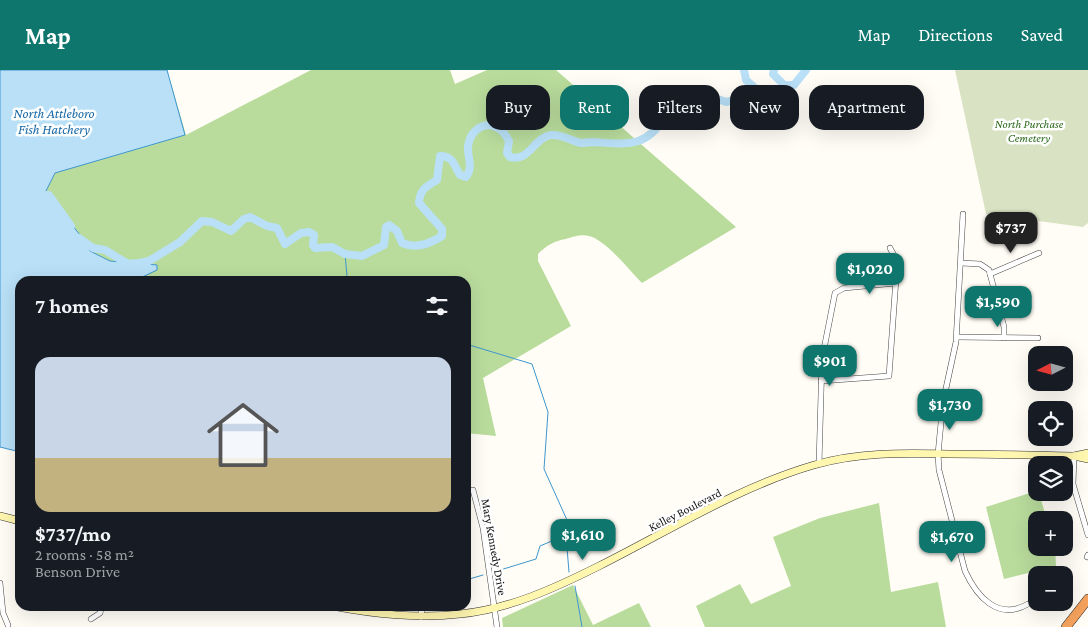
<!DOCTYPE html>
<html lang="en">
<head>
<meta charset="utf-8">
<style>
	body { margin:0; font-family:"Crimson Pro",serif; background:#242831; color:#f1f3f6; height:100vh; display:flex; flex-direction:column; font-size:19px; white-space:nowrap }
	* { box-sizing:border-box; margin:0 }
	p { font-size:16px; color:#9ea1a6 }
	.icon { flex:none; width:28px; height:28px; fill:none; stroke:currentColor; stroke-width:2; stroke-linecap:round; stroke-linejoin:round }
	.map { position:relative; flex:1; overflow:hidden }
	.panel { position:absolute; left:15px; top:206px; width:456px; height:335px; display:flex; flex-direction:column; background:#171b24; border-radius:15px; box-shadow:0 5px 20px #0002 }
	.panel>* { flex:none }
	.banner { position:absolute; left:486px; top:15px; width:475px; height:45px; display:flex; gap:10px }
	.needle { width:32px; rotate:264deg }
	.controls { position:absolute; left:1028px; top:276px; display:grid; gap:10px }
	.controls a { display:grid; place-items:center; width:45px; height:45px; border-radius:10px; background:#171b24; box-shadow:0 5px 20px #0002; font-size:25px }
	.price { position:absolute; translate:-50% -42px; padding:0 11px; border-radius:10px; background:#0f766e; color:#fff; font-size:16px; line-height:32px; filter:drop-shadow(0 1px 2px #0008) }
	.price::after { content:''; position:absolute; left:50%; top:30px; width:15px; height:11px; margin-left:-8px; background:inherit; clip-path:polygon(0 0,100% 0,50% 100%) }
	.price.current { background:#222; color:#fff }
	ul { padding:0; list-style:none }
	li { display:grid; align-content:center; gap:10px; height:265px; padding:0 20px }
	li span { display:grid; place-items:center; height:155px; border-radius:15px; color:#555 }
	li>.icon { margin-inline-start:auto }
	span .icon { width:90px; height:90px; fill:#fffc; stroke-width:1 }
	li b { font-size:21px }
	h2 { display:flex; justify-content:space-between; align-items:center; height:60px; padding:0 20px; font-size:21px }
	.tag { padding:0 18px; border-radius:15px; background:#171b24; box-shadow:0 5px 20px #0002; font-size:18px; line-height:45px }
	.tag.current { background:#0f766e; color:#fff }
	header { display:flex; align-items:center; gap:30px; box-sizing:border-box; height:70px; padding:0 25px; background:#0f766e; color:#fff }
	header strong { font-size:24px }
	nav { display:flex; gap:28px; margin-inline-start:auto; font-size:18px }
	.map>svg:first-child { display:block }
</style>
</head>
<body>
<header>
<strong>Map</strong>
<nav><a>Map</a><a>Directions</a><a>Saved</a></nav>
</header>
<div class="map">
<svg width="1088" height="557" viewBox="0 0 1088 557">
	<rect width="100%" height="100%" fill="#fffdf5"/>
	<!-- forest -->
	<g fill="#b9dc9c">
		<path d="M0,0H167L186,65L311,0H450L455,14L487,0H556L736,157L642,213C630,201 606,170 589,166C582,164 572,167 566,169C554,171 547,175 538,184V191L571,256L483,308L496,366L466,363V211H163L158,206L148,211H52Z"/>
		<path d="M1036,421L1039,423L1047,450H1036V478H1055L1056,496L1004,509L986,437Z"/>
		<path d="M879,433L891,522L938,512L946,557H705L696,536L740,514L751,534L791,516L773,467L820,448Z"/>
		<path d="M573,515L593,555L639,533L651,557H503L502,548Z"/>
	</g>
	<!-- cemetery -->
	<path fill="#d9e3c4" d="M955,0H1088V153L1083,157L986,144Z"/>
	<!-- water -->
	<path fill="#b9e0f7" stroke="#3f96cf" d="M0,0H167L185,65L55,103L44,125L50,128L85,171L90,181L110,191L157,195V200L134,211H20V382L0,377Z"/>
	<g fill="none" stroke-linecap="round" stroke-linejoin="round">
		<!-- stream -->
		<g stroke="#3f96cf" stroke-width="1">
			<path d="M345,184L347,206"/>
			<path d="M466,274L532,294L548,342L544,399L567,450L566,465L540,476L536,489L497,501"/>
			<path d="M566,466L569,502"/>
			<path d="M466,510L483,505"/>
			<path d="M575,516L582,557"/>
			<path d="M449,541L450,536"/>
		</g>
		<!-- river -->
		<g stroke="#b9e0f7" stroke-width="8">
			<path d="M774,0L773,4L784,15H794L806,0"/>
			<path d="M41,131L43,125H49L71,156"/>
			<path d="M79,168L93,178L105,180L128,194L139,193L149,191L180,172L202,151L212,152L231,161L244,149L250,147L267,156L277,158L285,174L301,163L309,162L314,165L313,175L315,178L332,177L345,184L362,186L384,175L386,157L389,155L397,161L402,173C416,179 429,174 442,166V159L419,133C420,119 426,117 437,110L440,86C454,86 454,96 460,105L466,107C474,96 467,88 468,76C470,62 482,51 496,57C503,60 506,65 509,71L507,83L510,87C530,92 533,68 551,65C562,64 571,71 581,73C585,73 589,72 593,72C627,74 645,79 666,46L659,32H681L701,23L726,32L739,29L747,31L754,26L755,18L746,10L744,0"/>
		</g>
		<!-- street casing -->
		<g stroke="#444" stroke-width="6">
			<g id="street">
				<path d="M963,144L956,272L943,332L938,384L939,400L965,501C977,527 998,551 1028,534"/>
				<path d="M961,193L980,194L989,200L1004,257V268"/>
				<path d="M990,204L1039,183"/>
				<path d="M957,267L1038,268"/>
				<path d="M821,311L889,306L897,195L896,189L890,178"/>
				<path d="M1074,386L1073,414L1088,465"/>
				<path d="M819,394L822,289L835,223L844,218L896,213"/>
				<path d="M473,420L483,458L497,557"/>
				<path d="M1087,487L1088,485"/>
				<path d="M0,513L3,543L8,555"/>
				<path d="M421,547L422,536"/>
				<path d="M91,549L100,543L102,536"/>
			</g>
		</g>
		<!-- secondary casing -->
		<g stroke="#333" stroke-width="8">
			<g id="secondary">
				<path d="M1074,386L1088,383"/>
				<path d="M0,446L20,451"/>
				<path d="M332,536C375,544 417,549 460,544C510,539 555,518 599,496C669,461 738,417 814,395C858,382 903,383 949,384C990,384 1032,385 1074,386L1088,389"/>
			</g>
		</g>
		<!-- highway casing -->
		<g stroke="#222" stroke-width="10">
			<path id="highway" d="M1066,557L1088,529"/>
		</g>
		<!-- street -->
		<use href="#street" stroke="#fff" stroke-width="5"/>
		<!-- secondary -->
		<use href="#secondary" stroke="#fff6b0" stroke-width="7"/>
		<!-- highway -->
		<use href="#highway" stroke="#f5a25d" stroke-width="9"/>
	</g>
	<g text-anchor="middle" stroke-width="5" stroke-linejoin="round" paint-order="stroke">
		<!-- park labels -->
		<g font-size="12" font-style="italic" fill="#2f6b1f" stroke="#fff">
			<text x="1029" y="58">North Purchase<tspan x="1029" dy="14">Cemetery</tspan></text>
		</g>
		<!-- street labels -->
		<g font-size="12" fill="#111" stroke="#fff">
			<text transform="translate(685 440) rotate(-27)" y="4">Kelley Boulevard</text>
			<text transform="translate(494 477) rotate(80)" y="4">Mary Kennedy Drive</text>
		</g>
		<!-- water labels -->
		<g font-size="14" font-style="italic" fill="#1768a6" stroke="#fff">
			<text x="54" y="48">North Attleboro<tspan x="54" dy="16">Fish Hatchery</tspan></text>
		</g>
	</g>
</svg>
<div class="controls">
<a><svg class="needle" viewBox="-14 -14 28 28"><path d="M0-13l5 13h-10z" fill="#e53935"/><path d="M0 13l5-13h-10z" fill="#9ea1a6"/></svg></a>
<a><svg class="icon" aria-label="locate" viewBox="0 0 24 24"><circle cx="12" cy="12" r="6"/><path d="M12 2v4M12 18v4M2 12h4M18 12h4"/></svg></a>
<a><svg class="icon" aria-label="layers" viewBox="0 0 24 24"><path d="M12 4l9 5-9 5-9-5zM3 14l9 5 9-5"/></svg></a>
<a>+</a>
<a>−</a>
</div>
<b class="price current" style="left:1011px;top:184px">$737</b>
<b class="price" style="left:870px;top:225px">$1,020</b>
<b class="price" style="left:998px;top:258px">$1,590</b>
<b class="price" style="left:830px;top:317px">$901</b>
<b class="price" style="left:950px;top:361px">$1,730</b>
<b class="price" style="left:583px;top:491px">$1,610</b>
<b class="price" style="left:952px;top:493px">$1,670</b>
<div class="banner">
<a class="tag">Buy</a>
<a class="tag current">Rent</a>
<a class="tag">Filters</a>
<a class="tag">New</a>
<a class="tag">Apartment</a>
</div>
<section class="panel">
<h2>7 homes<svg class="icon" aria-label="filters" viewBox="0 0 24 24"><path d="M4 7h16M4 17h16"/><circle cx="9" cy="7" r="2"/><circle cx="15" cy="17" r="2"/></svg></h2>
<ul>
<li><span style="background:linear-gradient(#c9d6e8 65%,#c2b280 0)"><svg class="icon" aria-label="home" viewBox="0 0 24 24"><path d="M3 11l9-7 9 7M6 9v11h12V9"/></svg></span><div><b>$737/mo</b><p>2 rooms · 58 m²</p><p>Benson Drive</p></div></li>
</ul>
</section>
</div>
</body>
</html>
